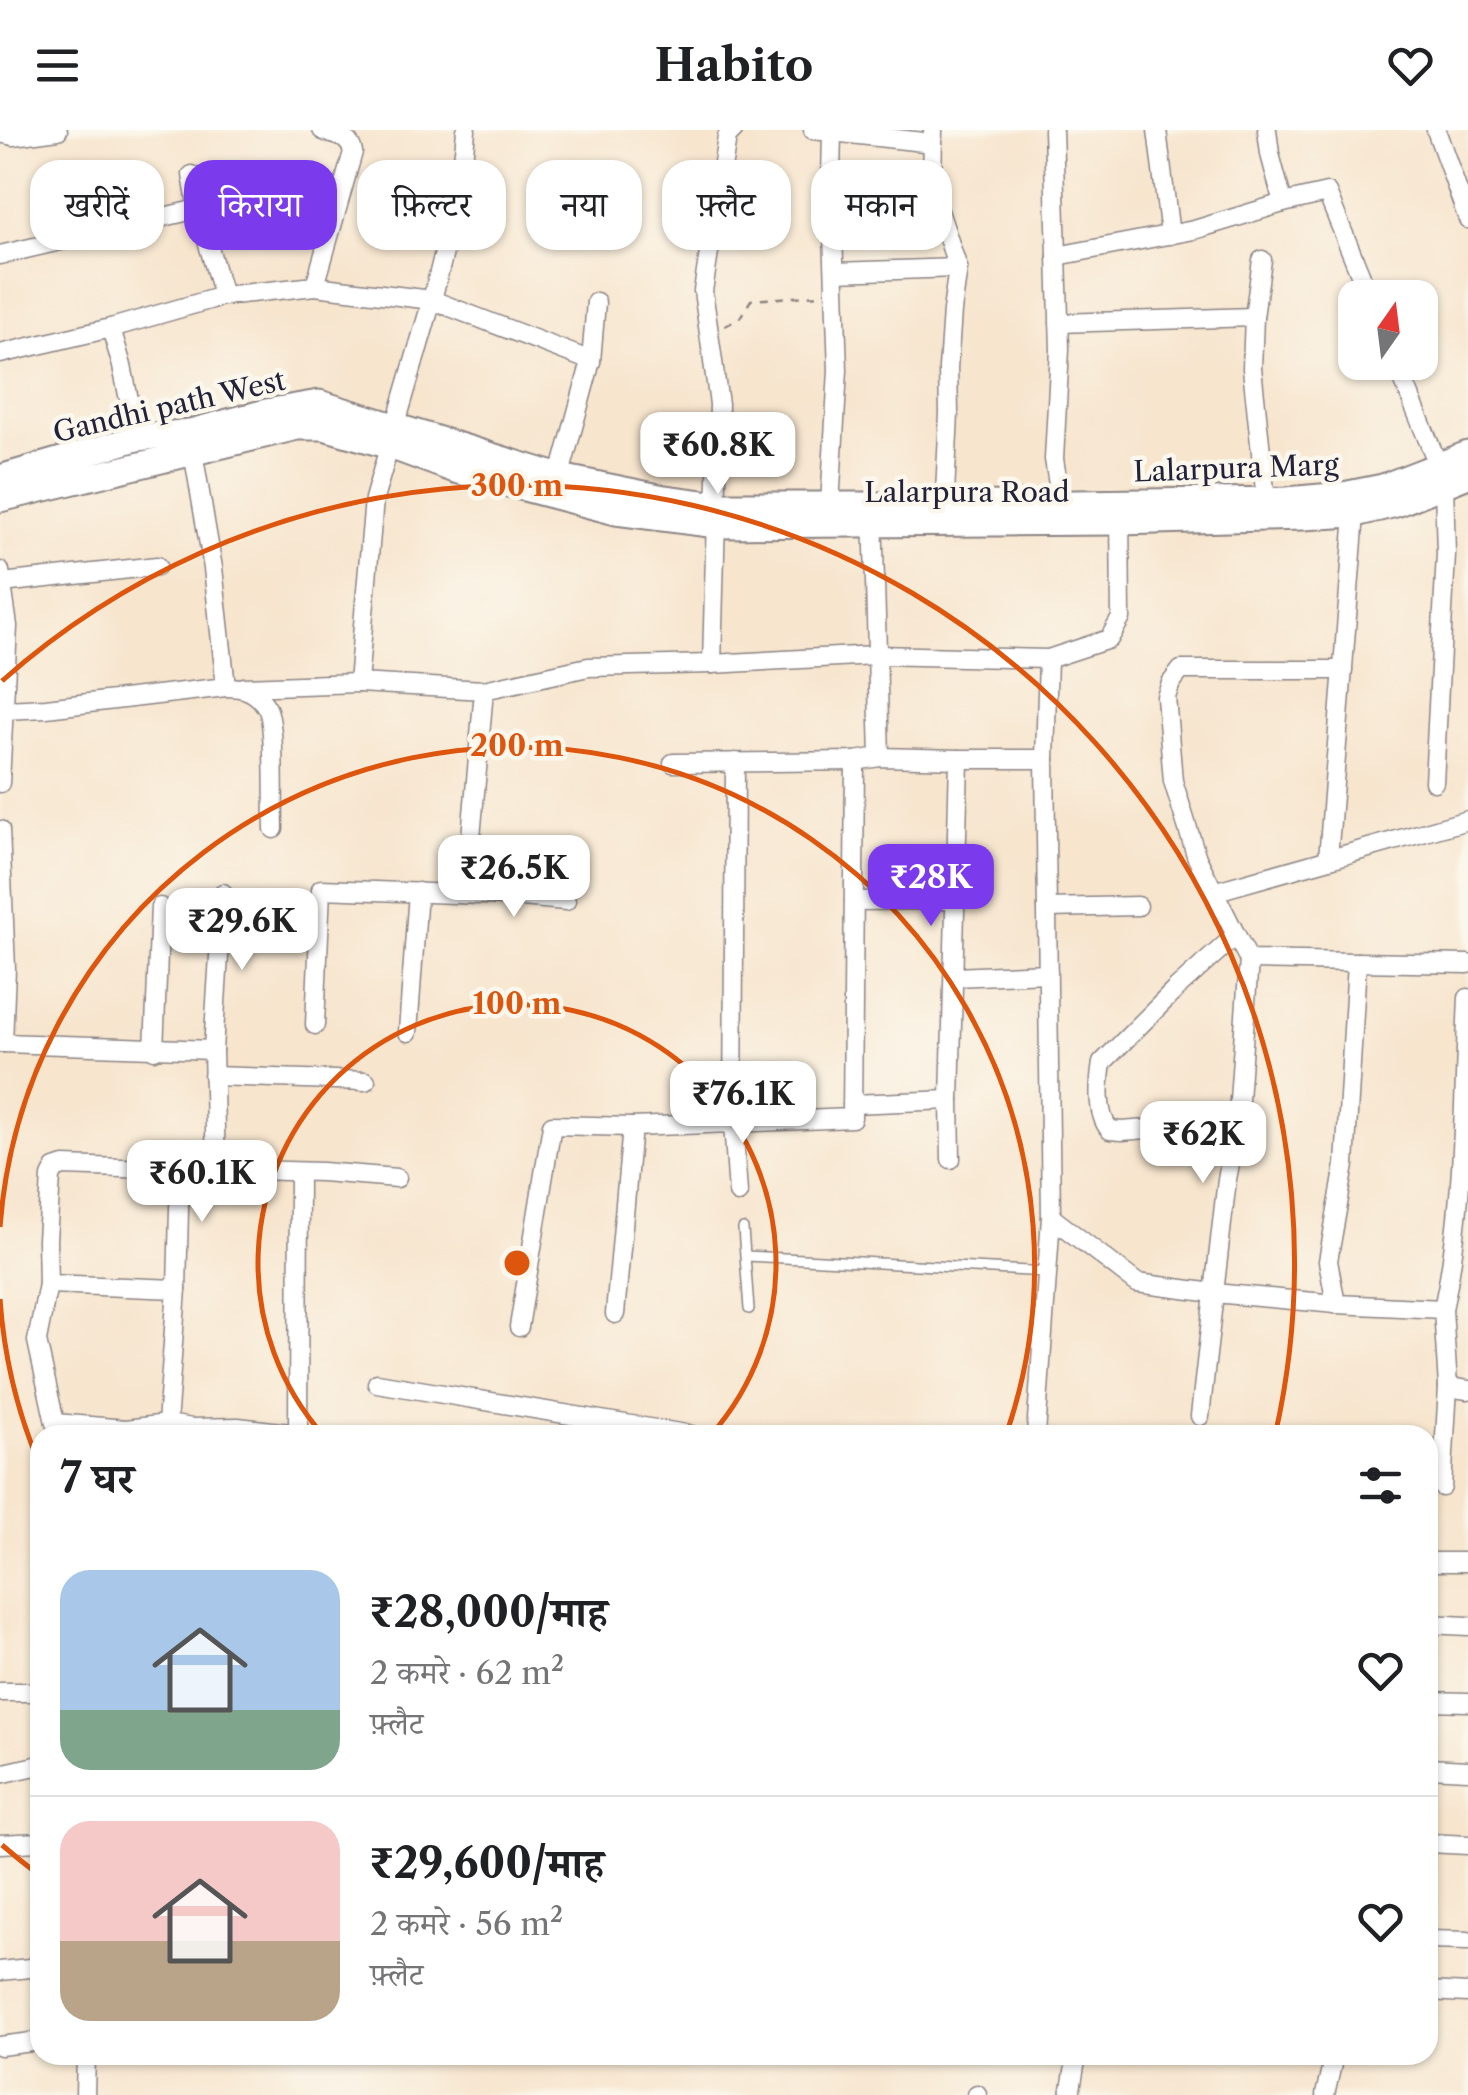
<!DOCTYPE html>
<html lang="hi">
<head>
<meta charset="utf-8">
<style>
	body { margin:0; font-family:"Libre Caslon Text","Noto Serif Devanagari",serif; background:#f2f2f2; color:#202124; height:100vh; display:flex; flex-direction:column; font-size:38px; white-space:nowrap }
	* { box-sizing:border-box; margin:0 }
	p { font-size:32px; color:#757577 }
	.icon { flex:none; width:55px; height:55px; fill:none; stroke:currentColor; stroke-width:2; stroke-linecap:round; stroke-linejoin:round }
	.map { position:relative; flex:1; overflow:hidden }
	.drawer { position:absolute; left:30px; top:1295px; width:1408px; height:640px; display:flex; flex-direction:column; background:#fff; border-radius:30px; box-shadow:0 2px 8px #0004 }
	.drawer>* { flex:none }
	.top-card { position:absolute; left:30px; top:30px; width:1410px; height:90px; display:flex; gap:20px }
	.needle { width:65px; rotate:14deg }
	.buttons { position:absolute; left:1338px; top:150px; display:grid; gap:20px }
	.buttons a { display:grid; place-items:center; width:100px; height:100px; border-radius:20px; background:#fff; box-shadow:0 2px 8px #0004; font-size:50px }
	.price { position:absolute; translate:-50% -85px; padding:0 22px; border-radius:20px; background:#fff; color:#222; font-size:32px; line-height:65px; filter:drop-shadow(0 2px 5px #0008) }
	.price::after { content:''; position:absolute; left:50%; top:60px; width:30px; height:22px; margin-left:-15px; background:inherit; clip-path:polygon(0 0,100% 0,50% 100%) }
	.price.selected { background:#7c3aed; color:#fff }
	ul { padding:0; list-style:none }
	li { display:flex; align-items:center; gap:30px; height:250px; padding:0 30px }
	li+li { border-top:2px solid #e0e0e0 }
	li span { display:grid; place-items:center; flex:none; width:280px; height:200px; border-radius:30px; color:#555 }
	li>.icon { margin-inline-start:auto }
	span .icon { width:120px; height:120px; fill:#fffc; stroke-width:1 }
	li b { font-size:42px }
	h2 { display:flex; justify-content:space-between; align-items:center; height:120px; padding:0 30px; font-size:42px }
	.chip { padding:0 35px; border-radius:30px; background:#fff; box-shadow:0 2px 8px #0004; font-size:35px; line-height:90px }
	.chip.selected { background:#7c3aed; color:#fff }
	header { display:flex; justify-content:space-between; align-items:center; height:130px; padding:0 30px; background:#fff; font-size:45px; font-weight:800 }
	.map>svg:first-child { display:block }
</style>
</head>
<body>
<header><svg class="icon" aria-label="menu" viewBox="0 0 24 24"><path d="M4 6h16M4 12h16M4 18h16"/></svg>Habito<svg class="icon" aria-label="heart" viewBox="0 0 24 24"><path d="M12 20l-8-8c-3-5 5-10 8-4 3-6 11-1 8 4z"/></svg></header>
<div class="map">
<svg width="1468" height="1965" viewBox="0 0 1468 1965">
	<rect width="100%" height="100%" fill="#fbf7ec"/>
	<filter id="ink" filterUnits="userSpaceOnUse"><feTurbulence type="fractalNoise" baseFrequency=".01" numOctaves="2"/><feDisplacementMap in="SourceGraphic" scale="20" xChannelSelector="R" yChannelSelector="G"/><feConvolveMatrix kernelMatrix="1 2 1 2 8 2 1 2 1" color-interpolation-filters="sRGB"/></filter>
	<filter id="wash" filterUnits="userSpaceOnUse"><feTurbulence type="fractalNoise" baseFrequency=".0048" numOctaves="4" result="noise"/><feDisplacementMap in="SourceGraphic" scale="40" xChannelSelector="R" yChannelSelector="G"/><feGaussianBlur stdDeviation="2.25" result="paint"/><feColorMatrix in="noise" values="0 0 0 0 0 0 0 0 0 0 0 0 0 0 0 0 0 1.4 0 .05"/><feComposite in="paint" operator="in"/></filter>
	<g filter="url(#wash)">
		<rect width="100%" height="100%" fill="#f7e5ce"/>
	</g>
	<g filter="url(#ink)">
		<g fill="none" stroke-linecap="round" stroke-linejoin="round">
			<!-- lane casing -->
			<g stroke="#8c8484" stroke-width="12">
				<g id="lane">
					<path d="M743,1099L749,1179"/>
					<path d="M746,1126L1047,1142"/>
				</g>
			</g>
			<!-- street casing -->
			<g stroke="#8c8484" stroke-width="21">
				<g id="street">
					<path d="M466,0C462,58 446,114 432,170L591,231"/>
					<path d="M813,0L933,13"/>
					<path d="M933,0L932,60L958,138L952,181L948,238L949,283L944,384"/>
					<path d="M1053,0L1060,219L1054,329L1061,373"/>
					<path d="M1157,0L1170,105"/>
					<path d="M1267,0L1270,24L1283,73"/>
					<path d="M1436,0L1468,89"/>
					<path d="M0,3L13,6L58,0"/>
					<path d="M192,45L198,79"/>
					<path d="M0,125L198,79L223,166"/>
					<path d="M1057,126L1194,100L1283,73L1327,63L1370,168"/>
					<path d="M1262,130L1254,187L1252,238L1266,370"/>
					<path d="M835,142L958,138"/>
					<path d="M315,156L353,22C349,5 336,7 322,0"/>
					<path d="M1059,193L1254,187"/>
					<path d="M0,224L111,198"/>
					<path d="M1396,232L1439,337L1444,355L1446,424L1434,652"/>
					<path d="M137,308L122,236L111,198L223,166L315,156L432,170L374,369L358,553L484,560L588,537L712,534L875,525L1048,529L1109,509L1121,488L1120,380"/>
					<path d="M557,356L591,231L596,172"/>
					<path d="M830,375L838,240L831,49L832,0"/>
					<path d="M873,382L880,627"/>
					<path d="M0,441L8,496L0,653"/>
					<path d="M2,453L157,436"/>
					<path d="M712,534L719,274L703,161L727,7L734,0"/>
					<path d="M226,557C244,557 257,561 267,578C276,594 273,676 274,699"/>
					<path d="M243,557L358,553"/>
					<path d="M4,580L46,578L226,557L213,438L193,322"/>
					<path d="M735,632L733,993L738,1063"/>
					<path d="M673,633L855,631L880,627L959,629H1045"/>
					<path d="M0,700L6,839L3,913H0"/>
					<path d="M1328,729L1355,384"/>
					<path d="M1213,762L1468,690"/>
					<path d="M466,764L484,560"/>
					<path d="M854,771L955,770"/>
					<path d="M1047,778L1138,776"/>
					<path d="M1236,805L1249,830L1468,834"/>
					<path d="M954,847L1048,843"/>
					<path d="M315,895L321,759L510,766L566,771"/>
					<path d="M408,902L418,762"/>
					<path d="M3,913L213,920"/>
					<path d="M154,920L160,777"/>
					<path d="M213,946L366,951"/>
					<path d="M852,974L950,970"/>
					<path d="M1237,992L1122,1001L1110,1000C1096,985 1099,952 1102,933L1177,858L1236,805L1197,728L1173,651L1166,567L1171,553L1181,540H1343"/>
					<path d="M951,1029L950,970L959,629"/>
					<path d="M216,1039L322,1042L397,1048"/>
					<path d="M1051,1087L1137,1153L1214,1163L1336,1174L1443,1179L1448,1257L1442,1357"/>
					<path d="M48,1154L177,1159"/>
					<path d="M1336,1174L1328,1131L1345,1035L1357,832"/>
					<path d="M1443,1179C1465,1078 1463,971 1468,868"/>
					<path d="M615,1184L632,997"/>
					<path d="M519,1197L552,995L632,997L852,988L855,631"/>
					<path d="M377,1253L692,1305"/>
					<path d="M1448,1257L1468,1260"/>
					<path d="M1200,1286L1227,1049L1237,998L1249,830"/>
					<path d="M55,1293L126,1299L167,1294L192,1298L238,1297L298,1304"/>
					<path d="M167,1294L177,1159L180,1040L216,1039L213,920L223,763"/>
					<path d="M69,1305L55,1293L37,1211L48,1154L47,1110L51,1047L55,1039L64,1036L180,1040"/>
					<path d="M298,1305L299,1042"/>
					<path d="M1036,1305L1051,1087L1045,629L1048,529"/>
					<path d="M1428,1432H1468"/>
					<path d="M1428,1494L1468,1496"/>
					<path d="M0,1562H40"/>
					<path d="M1428,1571L1468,1572"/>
					<path d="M1428,1638L1468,1640"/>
					<path d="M0,1644L40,1635"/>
					<path d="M1428,1713L1468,1715"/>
					<path d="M0,1714L40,1712"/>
					<path d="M1428,1810L1468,1811"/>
					<path d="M0,1841L40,1837"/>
					<path d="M1428,1861L1468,1863"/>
					<path d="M0,1916L40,1911"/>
					<path d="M85,1965L86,1925"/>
					<path d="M976,1965L977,1964"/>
					<path d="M1070,1965L1077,1925"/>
					<path d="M1325,1965L1334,1925"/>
				</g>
			</g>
			<!-- secondary casing -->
			<g stroke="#8c8484" stroke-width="29">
				<g id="secondary">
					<path d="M0,348L137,308L190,302L266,282L319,273L560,347L664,368L717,375H943L1287,370L1343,365L1383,357L1468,324"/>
					<path d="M0,369L297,297H324L390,316L455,340L616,382L717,395L1120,392L1303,387L1355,384L1396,374L1468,345"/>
				</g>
			</g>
			<!-- path -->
			<path stroke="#8c8484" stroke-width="2.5" stroke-dasharray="8 8" stroke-linecap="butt" d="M725,196L739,189L751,170L820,165"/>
			<!-- lane -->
			<use href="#lane" stroke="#fff" stroke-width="9"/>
			<!-- street -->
			<use href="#street" stroke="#fff" stroke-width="18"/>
			<!-- secondary -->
			<use href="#secondary" stroke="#fff" stroke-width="25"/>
		</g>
	</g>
	<!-- distance rings -->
	<g fill="none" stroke="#de560e" stroke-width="5">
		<path d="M323 1305A259 259 0 1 1 711 1305"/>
		<path d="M38 1331A518 518 0 0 1 0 1169M0 1097A518 518 0 1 1 1007 1302"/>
		<path d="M39 1745A777 777 0 0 1 2 1715M2 551A777 777 0 0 1 1276 1301"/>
	</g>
	<g text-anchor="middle" stroke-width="9" stroke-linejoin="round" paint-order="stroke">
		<!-- street labels -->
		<g font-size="28" fill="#22223b" stroke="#fbf7ec">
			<text transform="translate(169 276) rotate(-13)" y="10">Gandhi path West</text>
			<text transform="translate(1236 338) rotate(-2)" y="10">Lalarpura Marg</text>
			<text x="967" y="372">Lalarpura Road</text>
		</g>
	</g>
	<circle cx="517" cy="1133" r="15" fill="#de560e" stroke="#fbf7ec" stroke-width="5"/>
	<g font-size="30" text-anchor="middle" font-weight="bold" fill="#de560e" stroke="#fbf7ec" stroke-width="9" stroke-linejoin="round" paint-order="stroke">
		<text x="517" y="366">300 m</text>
		<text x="517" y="626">200 m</text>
		<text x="517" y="884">100 m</text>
	</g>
</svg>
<div class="buttons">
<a><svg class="needle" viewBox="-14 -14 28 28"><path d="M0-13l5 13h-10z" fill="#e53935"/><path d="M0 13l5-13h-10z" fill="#757577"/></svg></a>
</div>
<b class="price" style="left:718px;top:367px">₹60.8K</b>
<b class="price" style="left:514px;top:790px">₹26.5K</b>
<b class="price selected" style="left:931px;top:799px">₹28K</b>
<b class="price" style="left:242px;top:843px">₹29.6K</b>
<b class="price" style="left:743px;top:1016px">₹76.1K</b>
<b class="price" style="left:1203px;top:1056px">₹62K</b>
<b class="price" style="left:202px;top:1095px">₹60.1K</b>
<div class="top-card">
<a class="chip">खरीदें</a>
<a class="chip selected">किराया</a>
<a class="chip">फ़िल्टर</a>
<a class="chip">नया</a>
<a class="chip">फ़्लैट</a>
<a class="chip">मकान</a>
</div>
<section class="drawer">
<h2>7 घर<svg class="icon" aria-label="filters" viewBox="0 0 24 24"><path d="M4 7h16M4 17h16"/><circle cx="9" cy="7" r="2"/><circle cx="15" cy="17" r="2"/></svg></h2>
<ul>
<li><span style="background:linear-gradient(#a9c7e8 70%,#7fa58c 0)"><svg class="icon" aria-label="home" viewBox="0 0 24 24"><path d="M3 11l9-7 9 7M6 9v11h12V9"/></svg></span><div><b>₹28,000/माह</b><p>2 कमरे · 62 m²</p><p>फ़्लैट</p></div><svg class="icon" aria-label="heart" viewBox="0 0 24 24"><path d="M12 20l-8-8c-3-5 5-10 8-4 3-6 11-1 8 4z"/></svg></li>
<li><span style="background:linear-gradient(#f6c9c9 60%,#b9a48a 0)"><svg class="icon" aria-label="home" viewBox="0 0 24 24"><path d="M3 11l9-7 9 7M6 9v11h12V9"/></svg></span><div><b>₹29,600/माह</b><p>2 कमरे · 56 m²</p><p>फ़्लैट</p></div><svg class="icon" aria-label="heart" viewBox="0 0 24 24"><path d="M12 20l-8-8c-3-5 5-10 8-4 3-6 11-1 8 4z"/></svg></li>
</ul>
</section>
</div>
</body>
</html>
